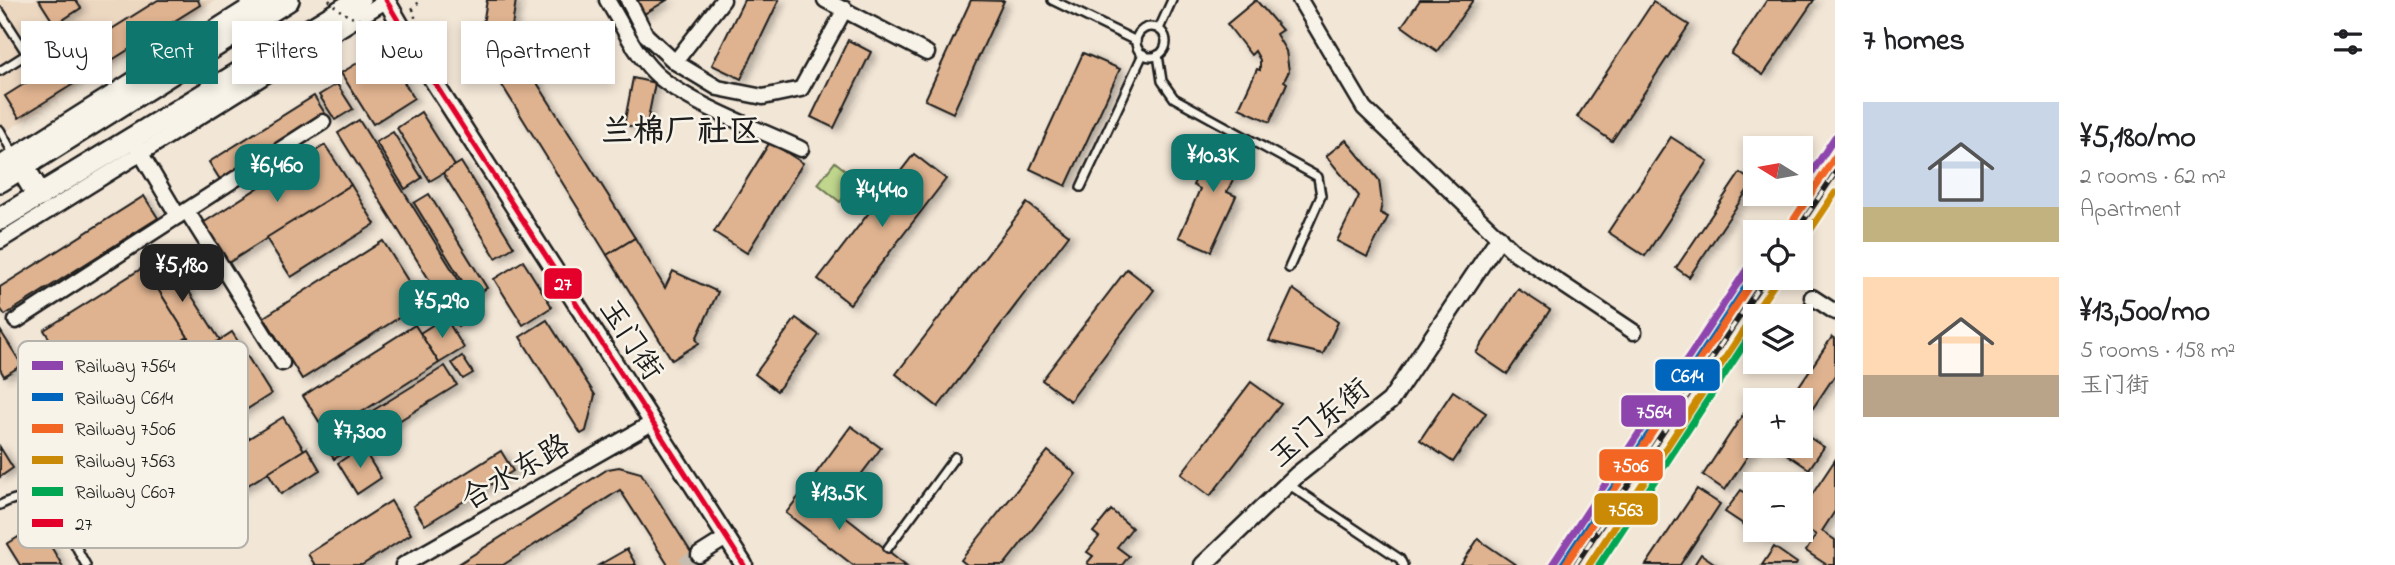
<!DOCTYPE html>
<html lang="en">
<head>
<meta charset="utf-8">
<style>
	body { margin:0; font-family:"Indie Flower","LXGW WenKai TC",sans-serif; background:#f6f6f6; color:#202124; height:100vh; display:flex; flex-direction:column; font-size:26px; white-space:nowrap }
	* { box-sizing:border-box; margin:0 }
	p { font-size:23px; color:#757577 }
	.icon { flex:none; width:38px; height:38px; fill:none; stroke:currentColor; stroke-width:2; stroke-linecap:round; stroke-linejoin:round }
	.map { position:relative; flex:1; overflow:hidden }
	.sheet { display:flex; flex-direction:column; background:#fff; width:560px }
	.sheet>* { flex:none }
	.hud { position:absolute; left:21px; top:21px; width:665px; height:63px; display:flex; gap:14px }
	.needle { width:46px; rotate:281deg }
	.buttons { position:absolute; left:1743px; top:136px; display:grid; gap:14px }
	.buttons a { display:grid; place-items:center; width:70px; height:70px; border-radius:0px; background:#fff; box-shadow:0 4px 10px #0003; font-size:35px }
	.price { position:absolute; translate:-50% -60px; padding:0 16px; border-radius:14px; background:#0f766e; color:#fff; font-size:23px; line-height:46px; filter:drop-shadow(0 2px 4px #0008) }
	.price::after { content:''; position:absolute; left:50%; top:42px; width:21px; height:16px; margin-left:-10px; background:inherit; clip-path:polygon(0 0,100% 0,50% 100%) }
	.price.on { background:#222; color:#fff }
	ul { padding:0; list-style:none }
	li { display:flex; align-items:center; gap:21px; height:175px; padding:0 28px }
	li span { display:grid; place-items:center; flex:none; width:196px; height:140px; border-radius:0px; color:#555 }
	li>.icon { margin-inline-start:auto }
	span .icon { width:84px; height:84px; fill:#fffc; stroke-width:1 }
	li b { font-size:30px }
	h2 { display:flex; justify-content:space-between; align-items:center; height:84px; padding:0 28px; font-size:30px }
	.chip { padding:0 24px; border-radius:0px; background:#fff; box-shadow:0 4px 10px #0003; font-size:24px; line-height:63px }
	.chip.on { background:#0f766e; color:#fff }
	main { display:flex; flex:1; min-height:0 }
	.map>svg:first-child { display:block }
</style>
</head>
<body>
<main>
<div class="map">
<svg width="1835" height="565" viewBox="0 0 1835 565">
	<defs>
		<filter id="shadow"><feDropShadow dx="5" dy="3" stdDeviation="3.5" flood-color="#0004"/></filter>
	</defs>
	<rect width="100%" height="100%" fill="#f2e6d6"/>
	<filter id="ink" filterUnits="userSpaceOnUse"><feTurbulence type="fractalNoise" baseFrequency=".0143" numOctaves="2"/><feDisplacementMap in="SourceGraphic" scale="14" xChannelSelector="R" yChannelSelector="G"/><feConvolveMatrix kernelMatrix="1 2 1 2 8 2 1 2 1" color-interpolation-filters="sRGB"/></filter>
	<g filter="url(#ink)">
		<!-- built -->
		<path fill="#ecd7c1" d="M0,0H216L0,135Z"/>
		<!-- green -->
		<path fill="#bfd68c" stroke="#6e7954" stroke-width="2" d="M835,162L858,180L840,202L818,184Z"/>
		<!-- building -->
		<g fill="#dfb390" stroke="#1c1c1c" stroke-width="2" filter="url(#shadow)">
			<path d="M39,0H75L81,8L55,25Z"/>
			<path d="M158,0H198L200,5L19,118L5,96Z"/>
			<path d="M487,0H516L510,40L635,238L607,255L479,48Z"/>
			<path d="M636,0H667L644,14Z"/>
			<path d="M744,0H779L741,79L712,65Z"/>
			<path d="M971,0L1004,1L953,113L925,100Z"/>
			<path d="M1256,0L1282,30L1276,34L1286,51L1289,71L1284,81L1287,83L1270,122L1239,108L1257,69L1260,70V60L1255,51L1251,55L1227,24Z"/>
			<path d="M1420,0H1473L1437,51L1402,26Z"/>
			<path d="M1767,0H1814L1763,75L1731,54Z"/>
			<path d="M1653,2L1689,25L1612,141L1577,117Z"/>
			<path d="M848,40L871,52L834,128L811,117Z"/>
			<path d="M382,48L414,98L373,124L341,73Z"/>
			<path d="M1083,53L1120,69L1066,186L1030,169Z"/>
			<path d="M633,78L655,83L646,129L624,125Z"/>
			<path d="M337,84L353,109L335,120L319,95Z"/>
			<path d="M314,96L326,115L221,181L209,162Z"/>
			<path d="M421,112L455,166L430,181L397,128Z"/>
			<path d="M359,120L479,313L458,326L338,133Z"/>
			<path d="M393,132L422,178L405,189L376,142Z"/>
			<path d="M1216,136L1247,150L1227,192L1236,196L1211,251L1179,237L1200,189L1193,185Z"/>
			<path d="M1671,137L1708,161L1645,256L1608,232Z"/>
			<path d="M1346,140L1379,180L1382,203L1380,213L1388,217L1367,257L1337,241L1359,196L1326,156Z"/>
			<path d="M770,142L803,163L747,253L714,232Z"/>
			<path d="M325,145L351,185L228,263L203,223Z"/>
			<path d="M914,154L946,179L850,304L818,279Z"/>
			<path d="M461,162L514,247L496,258L443,173Z"/>
			<path d="M1740,173L1753,182L1689,277L1676,268Z"/>
			<path d="M351,185L375,224L291,277L266,238Z"/>
			<path d="M429,194L487,288L472,297L414,203Z"/>
			<path d="M144,196L158,218L5,315L0,308V287Z"/>
			<path d="M1027,203L1069,235L938,407L896,374Z"/>
			<path d="M635,238L665,288L673,271L718,292L696,339L699,343L672,360L607,255Z"/>
			<path d="M383,241L422,303L302,379L264,317Z"/>
			<path d="M165,254L220,340L198,354L144,267Z"/>
			<path d="M523,261L552,307L523,325L494,279Z"/>
			<path d="M144,267L188,337L88,400L44,330Z"/>
			<path d="M1127,269L1154,290L1070,401L1042,380Z"/>
			<path d="M1293,289L1338,322L1323,354L1269,341Z"/>
			<path d="M1518,289L1550,310L1507,374L1476,353Z"/>
			<path d="M445,317L464,348L439,363L420,333Z"/>
			<path d="M796,318L819,335L777,391L755,374Z"/>
			<path d="M547,320L595,395L586,431L581,434L520,337Z"/>
			<path d="M415,325L439,363L327,434L303,396Z"/>
			<path d="M0,330L22,365L4,376L0,369Z"/>
			<path d="M232,332L271,394L137,479L88,400L188,337L198,354Z"/>
			<path d="M1832,337L1835,339V375L1813,408L1793,395Z"/>
			<path d="M462,356L473,373L463,379L452,363Z"/>
			<path d="M445,366L457,385L368,440L356,421Z"/>
			<path d="M1251,382L1281,404L1210,496L1181,474Z"/>
			<path d="M1453,391L1486,413L1453,462L1420,440Z"/>
			<path d="M1752,401L1755,403V445L1725,490L1703,475Z"/>
			<path d="M283,417L304,450L173,532L152,499Z"/>
			<path d="M851,426L881,448L835,509L806,487Z"/>
			<path d="M351,432L358,444L334,459L327,447Z"/>
			<path d="M1801,432L1824,447L1809,469L1775,446H1801Z"/>
			<path d="M0,447L13,468L0,477Z"/>
			<path d="M362,447L381,478L357,494L338,463Z"/>
			<path d="M307,448L320,470L281,494L268,472Z"/>
			<path d="M501,451L513,471L425,525L413,506Z"/>
			<path d="M1048,451L1076,474L1004,565H967L961,560Z"/>
			<path d="M1835,460V511L1822,531L1835,540V565H1827L1806,551L1816,535L1801,525V511Z"/>
			<path d="M619,467L641,473L699,565H668L620,490L503,565H457L608,469Z"/>
			<path d="M806,487L835,509L906,565H853L786,513Z"/>
			<path d="M1697,489L1720,504L1680,565H1646Z"/>
			<path d="M1741,490L1755,499V530H1772L1766,539L1725,512Z"/>
			<path d="M391,501L411,534L362,565H315L308,554Z"/>
			<path d="M1111,510L1132,528L1117,547L1129,556L1122,565H1090L1087,563L1093,556L1087,552L1099,537L1093,532Z"/>
			<path d="M38,525L62,565H20L7,544Z"/>
			<path d="M1478,539L1516,565H1461Z"/>
			<path d="M1774,547L1797,563L1796,565H1762Z"/>
			<path d="M627,549L636,565H599Z"/>
			<path d="M1701,554L1717,565H1694Z"/>
		</g>
		<g fill="none" stroke-linecap="round" stroke-linejoin="round">
			<!-- minor-tunnel -->
			<path stroke="#c7beb1" stroke-width="14" stroke-dasharray="14 7" stroke-linecap="butt" d="M683,565L699,555"/>
			<!-- service casing -->
			<g stroke="#1c1c1c" stroke-width="12">
				<g id="service">
					<path d="M1052,0L1136,41"/>
					<path d="M0,12L27,54L0,71"/>
					<circle cx="1151" cy="42" r="15"/>
					<path d="M1159,29L1172,0"/>
					<path d="M1158,55L1162,81L1174,98L1318,177L1321,196L1289,268"/>
					<path d="M0,130L14,155"/>
					<path d="M1081,187L1143,54"/>
					<path d="M1288,484L1400,559L1403,565"/>
					<path d="M0,505C51,478 65,529 86,565"/>
					<path d="M888,548L955,457"/>
				</g>
			</g>
			<!-- minor casing -->
			<g stroke="#1c1c1c" stroke-width="19">
				<g id="minor">
					<path d="M607,0C622,24 634,52 654,72C685,103 759,129 801,149"/>
					<path d="M628,0L646,35L675,62L718,88L763,97L801,89L845,9"/>
					<path d="M825,0L927,53"/>
					<path d="M1300,0L1364,108L1514,252L1634,332"/>
					<path d="M675,62L723,0"/>
					<path d="M137,147L178,216"/>
					<path d="M0,164L259,0"/>
					<path d="M187,211L282,363"/>
					<path d="M0,241L387,0"/>
					<path d="M1812,297L1835,312"/>
					<path d="M16,321L323,122"/>
					<path d="M699,555L726,538"/>
					<path d="M403,565L652,423"/>
				</g>
			</g>
			<!-- tertiary casing -->
			<g stroke="#1c1c1c" stroke-width="21">
				<g id="tertiary">
					<path d="M386,0L434,82L744,565"/>
					<path d="M1203,565L1297,475L1390,401L1499,238"/>
				</g>
			</g>
			<!-- primary casing -->
			<g stroke="#1c1c1c" stroke-width="26">
				<g id="primary">
					<path d="M0,181L288,0"/>
					<path d="M0,219L359,0"/>
				</g>
			</g>
			<!-- trunk casing -->
			<g stroke="#1c1c1c" stroke-width="28">
				<path id="trunk" d="M22,167L39,195"/>
			</g>
			<!-- path -->
			<g stroke="#1c1c1c" stroke-width="2.5" stroke-dasharray="2 5" stroke-linecap="butt">
				<path d="M412,9L421,0"/>
				<path d="M413,9L416,21"/>
			</g>
			<!-- service -->
			<use href="#service" stroke="#f7f3e8" stroke-width="7"/>
			<!-- minor -->
			<use href="#minor" stroke="#f7f3e8" stroke-width="14"/>
			<!-- tertiary -->
			<use href="#tertiary" stroke="#f7f3e8" stroke-width="16"/>
			<!-- primary -->
			<use href="#primary" stroke="#f7f3e8" stroke-width="21"/>
			<!-- trunk -->
			<use href="#trunk" stroke="#f7f3e8" stroke-width="23"/>
			<!-- rail casing -->
			<g stroke="#1c1c1c" stroke-width="6">
				<g id="rail">
					<path d="M1795,233L1835,173"/>
					<path d="M1575,565L1765,278"/>
				</g>
			</g>
			<!-- rail -->
			<use href="#rail" stroke="#f7f3e8" stroke-width="3.5" stroke-dasharray="10" stroke-linecap="butt"/>
			<!-- path-bridge -->
			<path stroke="#1c1c1c" stroke-width="2.5" stroke-dasharray="2 5" stroke-linecap="butt" d="M329,0C348,23 377,27 404,15"/>
			<!-- bus-1 casing -->
			<g stroke="#f7f3e8" stroke-width="10">
				<path id="bus-1" d="M386,0L434,82L744,565"/>
			</g>
			<!-- bus-1 -->
			<use href="#bus-1" stroke="#e4002b" stroke-width="5"/>
			<!-- rail-1 casing -->
			<g stroke="#f7f3e8" stroke-width="12">
				<g id="rail-1">
					<path d="M1801,189L1835,137"/>
					<path d="M1552,565L1755,257"/>
				</g>
			</g>
			<!-- rail-2 casing -->
			<g stroke="#f7f3e8" stroke-width="12">
				<path id="rail-2" d="M1562,565L1755,273"/>
			</g>
			<!-- rail-3 casing -->
			<g stroke="#f7f3e8" stroke-width="12">
				<g id="rail-3">
					<path d="M1785,233L1835,157"/>
					<path d="M1565,565L1755,277"/>
				</g>
			</g>
			<!-- rail-4 casing -->
			<g stroke="#f7f3e8" stroke-width="12">
				<g id="rail-4">
					<path d="M1801,244L1835,193"/>
					<path d="M1589,565L1778,278"/>
				</g>
			</g>
			<!-- rail-5 casing -->
			<g stroke="#f7f3e8" stroke-width="12">
				<path id="rail-5" d="M1599,565L1755,328"/>
			</g>
			<!-- rail-1 -->
			<use href="#rail-1" stroke="#8e44ad" stroke-width="7"/>
			<!-- rail-2 -->
			<use href="#rail-2" stroke="#0065bd" stroke-width="7"/>
			<!-- rail-3 -->
			<use href="#rail-3" stroke="#f26522" stroke-width="7"/>
			<!-- rail-4 -->
			<use href="#rail-4" stroke="#cb8a06" stroke-width="7"/>
			<!-- rail-5 -->
			<use href="#rail-5" stroke="#00a651" stroke-width="7"/>
		</g>
	</g>
	<g text-anchor="middle" stroke-width="5" stroke-linejoin="round" paint-order="stroke">
		<!-- street labels -->
		<g font-size="30" fill="#1c1c1c" stroke="#f7f3e8">
			<text transform="translate(632 339) rotate(57)" y="10">玉门街</text>
			<text transform="translate(1319 422) rotate(-40)" y="10">玉门东街</text>
			<text transform="translate(515 471) rotate(-30)" y="10">合水东路</text>
		</g>
		<!-- neighbourhood labels -->
		<g font-size="32" font-weight="bold" fill="#1c1c1c" stroke="#f7f3e8">
			<text x="681" y="141">兰棉厂社区</text>
		</g>
	</g>
	<!-- legend -->
	<rect x="18" y="341" width="230" height="207" rx="10" fill="#f7f3e8" stroke="#b5b2ab" stroke-width="2"/>
	<rect x="32" y="361" width="31" height="9" fill="#8e44ad"/>
	<rect x="32" y="393" width="31" height="8" fill="#0065bd"/>
	<rect x="32" y="424" width="31" height="9" fill="#f26522"/>
	<rect x="32" y="456" width="31" height="8" fill="#cb8a06"/>
	<rect x="32" y="487" width="31" height="9" fill="#00a651"/>
	<rect x="32" y="519" width="31" height="8" fill="#e4002b"/>
	<g font-size="19" fill="#1c1c1c">
		<text x="75" y="372">Railway 7564</text>
		<text x="75" y="404">Railway C614</text>
		<text x="75" y="435">Railway 7506</text>
		<text x="75" y="467">Railway 7563</text>
		<text x="75" y="498">Railway C607</text>
		<text x="75" y="530">27</text>
	</g>
	<g stroke="#f7f3e8" stroke-width="2.5">
		<rect x="543" y="267" width="40" height="33" rx="7" fill="#e4002b"/>
		<rect x="1654" y="358" width="67" height="34" rx="7" fill="#0065bd"/>
		<rect x="1620" y="394" width="67" height="34" rx="7" fill="#8e44ad"/>
		<rect x="1598" y="448" width="66" height="34" rx="7" fill="#f26522"/>
		<rect x="1593" y="492" width="66" height="34" rx="7" fill="#cb8a06"/>
	</g>
	<g font-size="19" text-anchor="middle" font-weight="bold" fill="#fff">
		<text x="563" y="290">27</text>
		<text x="1687" y="382">C614</text>
		<text x="1654" y="418">7564</text>
		<text x="1631" y="472">7506</text>
		<text x="1626" y="516">7563</text>
	</g>
</svg>
<div class="buttons">
<a><svg class="needle" viewBox="-14 -14 28 28"><path d="M0-13l5 13h-10z" fill="#e53935"/><path d="M0 13l5-13h-10z" fill="#757577"/></svg></a>
<a><svg class="icon" aria-label="locate" viewBox="0 0 24 24"><circle cx="12" cy="12" r="6"/><path d="M12 2v4M12 18v4M2 12h4M18 12h4"/></svg></a>
<a><svg class="icon" aria-label="layers" viewBox="0 0 24 24"><path d="M12 4l9 5-9 5-9-5zM3 14l9 5 9-5"/></svg></a>
<a>+</a>
<a>−</a>
</div>
<b class="price" style="left:1213px;top:194px">¥10.3K</b>
<b class="price" style="left:277px;top:204px">¥6,460</b>
<b class="price" style="left:882px;top:229px">¥4,440</b>
<b class="price on" style="left:182px;top:304px">¥5,180</b>
<b class="price" style="left:442px;top:340px">¥5,290</b>
<b class="price" style="left:360px;top:470px">¥7,300</b>
<b class="price" style="left:839px;top:532px">¥13.5K</b>
<div class="hud">
<a class="chip">Buy</a>
<a class="chip on">Rent</a>
<a class="chip">Filters</a>
<a class="chip">New</a>
<a class="chip">Apartment</a>
</div>
</div>
<section class="sheet">
<h2>7 homes<svg class="icon" aria-label="filters" viewBox="0 0 24 24"><path d="M4 7h16M4 17h16"/><circle cx="9" cy="7" r="2"/><circle cx="15" cy="17" r="2"/></svg></h2>
<ul>
<li><span style="background:linear-gradient(#c9d6e8 75%,#c2b280 0)"><svg class="icon" aria-label="home" viewBox="0 0 24 24"><path d="M3 11l9-7 9 7M6 9v11h12V9"/></svg></span><div><b>¥5,180/mo</b><p>2 rooms · 62 m²</p><p>Apartment</p></div></li>
<li><span style="background:linear-gradient(#ffd9b3 70%,#b9a48a 0)"><svg class="icon" aria-label="home" viewBox="0 0 24 24"><path d="M3 11l9-7 9 7M6 9v11h12V9"/></svg></span><div><b>¥13,500/mo</b><p>5 rooms · 158 m²</p><p>玉门街</p></div></li>
</ul>
</section>
</main>
</body>
</html>
